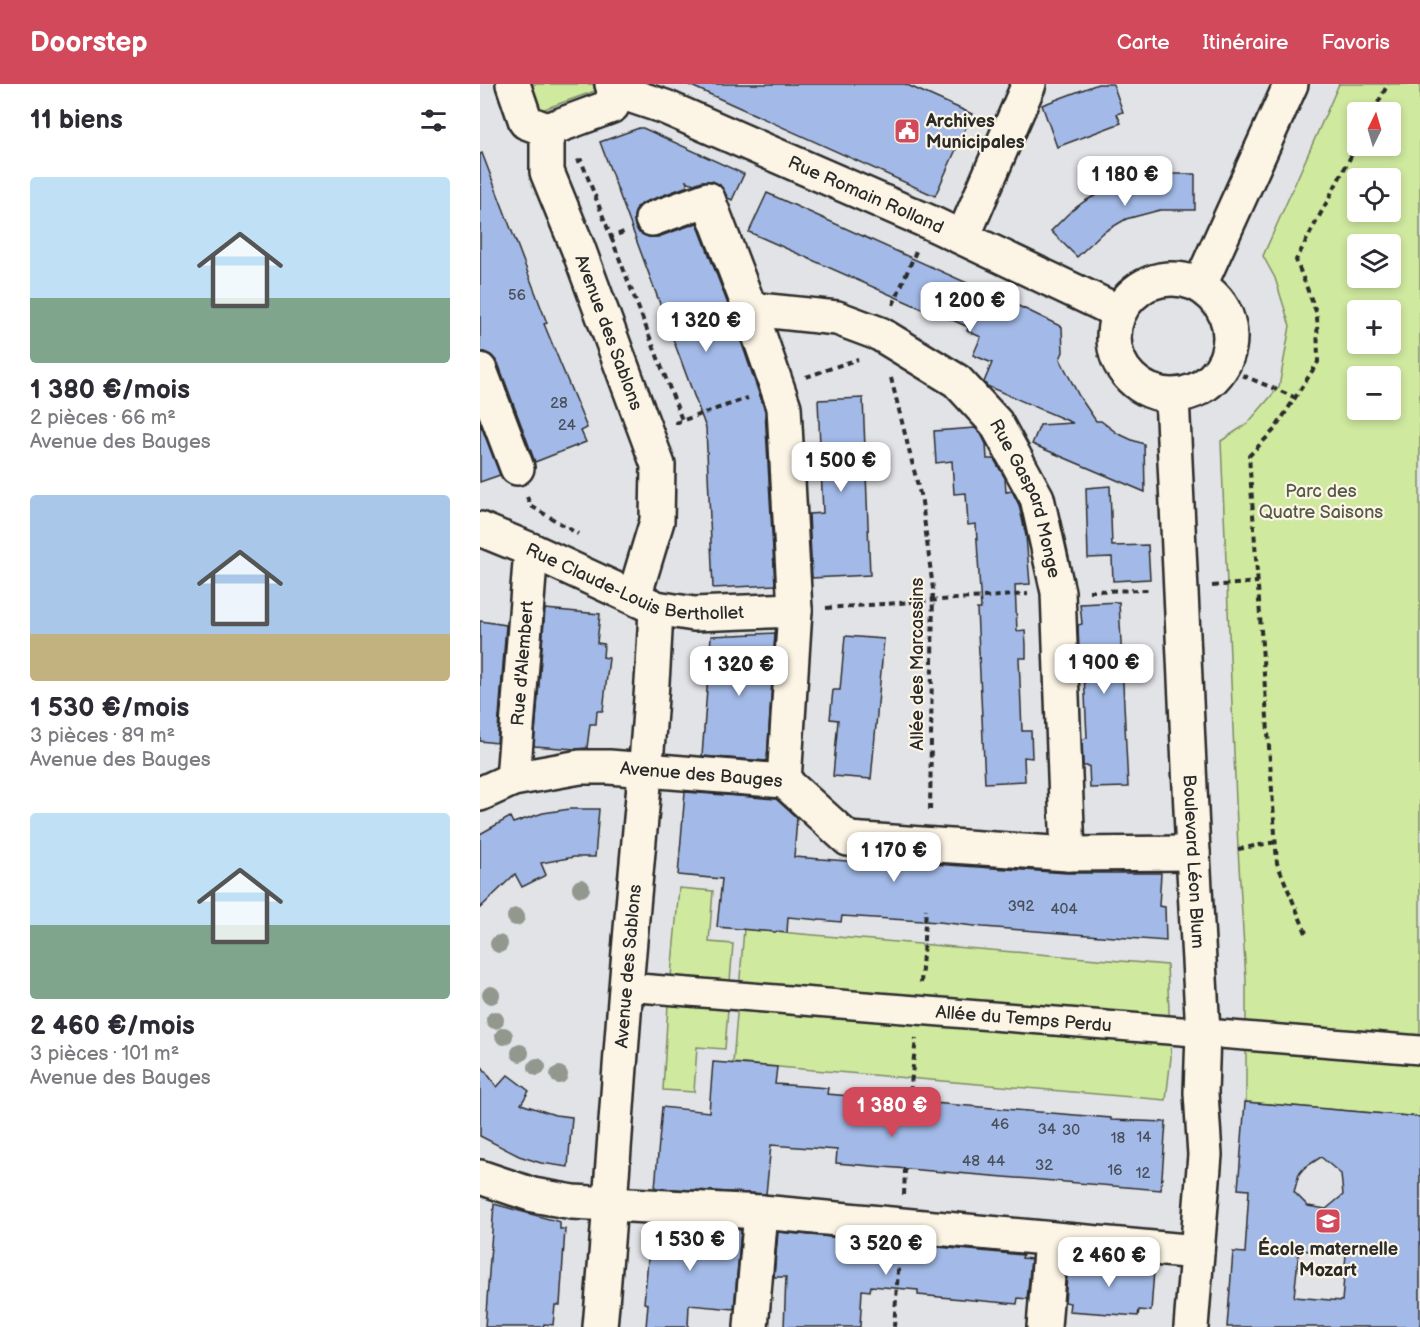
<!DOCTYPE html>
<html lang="fr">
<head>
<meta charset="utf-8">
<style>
	body { margin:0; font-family:"Balsamiq Sans",sans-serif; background:#f2f2f3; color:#2b2b33; height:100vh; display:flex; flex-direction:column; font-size:22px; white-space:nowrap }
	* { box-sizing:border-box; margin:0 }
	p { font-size:20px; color:#7c7c81 }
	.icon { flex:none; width:33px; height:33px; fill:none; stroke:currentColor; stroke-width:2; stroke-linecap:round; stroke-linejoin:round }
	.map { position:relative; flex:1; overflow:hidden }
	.panel { display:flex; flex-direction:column; background:#fff; width:480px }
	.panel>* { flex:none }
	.needle { width:39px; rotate:5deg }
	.tools { position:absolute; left:867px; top:18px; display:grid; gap:12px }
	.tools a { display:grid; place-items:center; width:54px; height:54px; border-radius:6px; background:#fff; box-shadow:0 3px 9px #0003; font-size:30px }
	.price { position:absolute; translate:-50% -51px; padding:0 14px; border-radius:12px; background:#fff; color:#222; font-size:20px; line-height:39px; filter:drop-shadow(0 2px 3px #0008) }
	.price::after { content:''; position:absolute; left:50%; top:36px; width:18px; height:14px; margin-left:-9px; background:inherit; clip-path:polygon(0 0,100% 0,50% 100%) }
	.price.selected { background:#d1495b; color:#fff }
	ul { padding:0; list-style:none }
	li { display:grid; align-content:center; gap:12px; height:318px; padding:0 30px }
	li span { display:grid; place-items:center; height:186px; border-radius:6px; color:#555 }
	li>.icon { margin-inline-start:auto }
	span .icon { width:108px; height:108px; fill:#fffc; stroke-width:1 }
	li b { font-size:26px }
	h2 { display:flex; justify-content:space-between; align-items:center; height:72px; padding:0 30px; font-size:26px }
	header { display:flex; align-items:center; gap:36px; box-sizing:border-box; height:84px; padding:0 30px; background:#d1495b; color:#fff }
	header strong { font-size:28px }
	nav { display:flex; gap:33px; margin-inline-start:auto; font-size:21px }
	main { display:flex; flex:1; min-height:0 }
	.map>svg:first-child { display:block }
</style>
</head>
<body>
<header>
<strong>Doorstep</strong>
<nav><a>Carte</a><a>Itinéraire</a><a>Favoris</a></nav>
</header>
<main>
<section class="panel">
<h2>11 biens<svg class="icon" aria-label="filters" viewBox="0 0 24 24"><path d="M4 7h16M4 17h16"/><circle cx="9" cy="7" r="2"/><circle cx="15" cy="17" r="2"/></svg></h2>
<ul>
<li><span style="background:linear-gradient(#bfe0f5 65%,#7fa58c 0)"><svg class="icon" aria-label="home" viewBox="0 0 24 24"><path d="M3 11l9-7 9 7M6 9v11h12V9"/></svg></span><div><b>1 380 €/mois</b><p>2 pièces · 66 m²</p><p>Avenue des Bauges</p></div></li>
<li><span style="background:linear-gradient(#a9c7e8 75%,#c2b280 0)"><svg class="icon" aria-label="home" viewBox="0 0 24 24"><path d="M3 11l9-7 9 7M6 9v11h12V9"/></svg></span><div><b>1 530 €/mois</b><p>3 pièces · 89 m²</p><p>Avenue des Bauges</p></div></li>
<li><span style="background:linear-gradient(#bfe0f5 60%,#7fa58c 0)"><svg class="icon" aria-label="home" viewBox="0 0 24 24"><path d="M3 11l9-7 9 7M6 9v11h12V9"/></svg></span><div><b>2 460 €/mois</b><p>3 pièces · 101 m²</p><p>Avenue des Bauges</p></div></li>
</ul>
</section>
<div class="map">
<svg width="940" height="1243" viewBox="0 0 940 1243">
	<rect width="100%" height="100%" fill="#e1e3e6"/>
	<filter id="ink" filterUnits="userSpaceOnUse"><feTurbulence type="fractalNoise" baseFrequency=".0167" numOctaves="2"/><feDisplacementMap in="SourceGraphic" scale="12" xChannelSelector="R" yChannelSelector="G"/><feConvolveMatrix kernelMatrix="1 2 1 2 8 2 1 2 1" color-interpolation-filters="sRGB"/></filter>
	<g filter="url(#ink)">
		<!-- green -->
		<g fill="#cfe99f" stroke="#7d8a65" stroke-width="1.5" fill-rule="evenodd">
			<path d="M46,0H113L115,7L56,28Z"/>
			<path d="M859,0H940V1033L766,1018V896L758,765L741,357L767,340L799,303L810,242L795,194L783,172ZM878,28H910V62H878ZM878,94H910V128H878ZM878,160H910V194H878ZM878,226H910V260H878ZM878,292H910V326H878Z"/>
			<path d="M199,804L233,807L229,858L253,860L250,897L191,892Z"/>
			<path d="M264,845L687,881L691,973L686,1016L253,979Z"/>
			<path d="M188,920L248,925L245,965L217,963L214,1008L183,1006Z"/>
		</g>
		<!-- building -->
		<g fill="#a3bae8" stroke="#2b2b2b" stroke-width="1.5" fill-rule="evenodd">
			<path d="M207,0H425L492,30L455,112Z"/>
			<path d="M618,0H633L643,28L637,30L641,39L577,63L562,21Z"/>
			<path d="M159,44H163L264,90L252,116L248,114L240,101L232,97H222L214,100L206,97L208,102L165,118L157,123L154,132L155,142L159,149L169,153H178L217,139L252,231L285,327L295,501L233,504L226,344L120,58Z"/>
			<path d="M2,69L67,239L64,240L107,344L101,347L106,358L55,378L18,279L11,271L4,268H0V70Z"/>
			<path d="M672,90H715V126H680L646,135L622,149L597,173L571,147L590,128L605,117L629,104L647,97Z"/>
			<path d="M287,109L545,225L582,243L583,268L580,275L599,312L616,337H621L637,349L652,356L664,360L665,408L552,360L560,341L593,339L507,302L504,298L512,279L493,271L501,253L487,247L488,243L448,225L447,227L269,148Z"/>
			<path d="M383,314L390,491L332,494L329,430L343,429L338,316Z"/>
			<path d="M0,339L20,391L0,398Z"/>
			<path d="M495,344L501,350L506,360L507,375H514L525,394L526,408L532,407L539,421L546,452L550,500L535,501L537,547L545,546L546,561V574H539L542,647H551L552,674L544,673L545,697L505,699L497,525H501L496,440L488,441L486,409L474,410L472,377L456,379L454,347Z"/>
			<path d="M630,402L632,462L668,461L670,495L633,497L632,473L608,474L606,404Z"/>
			<path d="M639,518L648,703L610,704L609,682H603L602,655L607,654L603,568H599L598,541L602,540L600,520Z"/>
			<path d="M65,525L120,530L117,559L124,560L123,573L129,574L123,627H117L116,640H110L107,664L95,665L54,662Z"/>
			<path d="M0,537L26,541L17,659L0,657Z"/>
			<path d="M295,549L287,677L222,672L231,552Z"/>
			<path d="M365,552L404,555L391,695L353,692L358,636L350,635L353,606H360Z"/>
			<path d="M205,708L296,715L317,734L314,773L380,778V775L587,789H681L679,822L685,823L686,857L503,843L459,838L362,832L361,838L308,833L307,849L237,843L242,795L198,791Z"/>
			<path d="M90,725H119L115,773H94L61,779L66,791L42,803L35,790L0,824V750L30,733L33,739L63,729Z"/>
			<path d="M233,978L297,983L295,1000L348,1004L347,1010L631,1034V1036L686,1038L681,1106L356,1079L357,1066L291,1061L286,1110L175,1104L182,1023L229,1028Z"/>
			<path d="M0,980L17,1003L28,991L49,1007L41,1020L75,1031L92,1033L88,1083L61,1079L39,1072L0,1052Z"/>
			<path d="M765,1018L940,1033V1243H747L753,1168L765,1169L769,1106L758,1105ZM841,1073L861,1090L863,1111L846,1125L828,1122L814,1108L819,1090L824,1084ZM819,1166L866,1170L862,1217L814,1213Z"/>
			<path d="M14,1120L80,1138V1145H85L80,1221H75L73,1241L64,1240L63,1243H5Z"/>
			<path d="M172,1141L261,1146L254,1225L209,1221L208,1243H166L168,1220L164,1219L171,1143Z"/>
			<path d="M298,1148L543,1171L542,1174L551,1175L547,1215L538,1214L537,1220L438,1211V1206L391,1202L390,1207L382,1206L380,1243H304L306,1193H294Z"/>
			<path d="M594,1176L662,1182V1185L674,1186L671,1227L659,1226L658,1232L589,1227L590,1219L585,1218L588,1179H594Z"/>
		</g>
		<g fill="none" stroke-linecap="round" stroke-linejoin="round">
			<!-- pedestrian casing -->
			<g stroke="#2b2b2b" stroke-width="32">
				<g id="pedestrian">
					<path id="s1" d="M146,903L940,966"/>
				</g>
			</g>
			<!-- minor casing -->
			<g stroke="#2b2b2b" stroke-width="38">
				<g id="minor">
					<path d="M33,0L46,38L67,46"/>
					<path id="s2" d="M134,6L185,23L449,138L639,228"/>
					<path id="s3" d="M67,46V88L98,164L178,381L177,437L154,513"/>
					<path d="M67,46L132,22L134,6L132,0"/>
					<path d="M172,135L228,115L270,225L304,323L315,526L304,697"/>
					<path d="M483,153L549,0"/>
					<circle cx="692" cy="253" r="58"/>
					<path d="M720,201L811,0"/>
					<path id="s4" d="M270,225L357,234L400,250L477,297L516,339L557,414L578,508L588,770"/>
					<path d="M0,286L37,384"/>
					<path id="s5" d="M692,312L713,769L723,948L721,1009L725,1071L711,1243"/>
					<path id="s6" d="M0,445L51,466L176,524L214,530L315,526"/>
					<path id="s7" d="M33,695L51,466"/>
					<path id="s8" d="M0,710L33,695L100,683H129L304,697L368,755L588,770L713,769"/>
					<path d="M0,1093L53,1111L93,1118L281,1128L717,1168"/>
					<path id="s9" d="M120,1243C130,1130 137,1017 146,904C156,777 171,651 176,524"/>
					<path d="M271,1243L281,1128"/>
					<path d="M564,1243L571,1155"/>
				</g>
			</g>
			<!-- path -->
			<g stroke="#2b2b2b" stroke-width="4" stroke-dasharray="6 4.5" stroke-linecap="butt">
				<path d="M893,28L908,0"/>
				<path d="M97,78L101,76L131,153L144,148"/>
				<path d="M131,153L202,336"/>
				<path d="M413,221L437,165"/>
				<path d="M743,283L814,313"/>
				<path d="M326,293L378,275"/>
				<path d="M411,294L442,418L453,505L450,729"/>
				<path d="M195,339L268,314"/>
				<path d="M47,413L51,422L98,450"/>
				<path d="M732,502L778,498"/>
				<path d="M609,507L671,506"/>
				<path d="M346,524L548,510"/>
				<path d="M758,765L796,758"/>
				<path d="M826,849L797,779L769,372L795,345L838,278L837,230L816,176L878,59"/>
				<path d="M441,899L446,825"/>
				<path d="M428,1029L436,954"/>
				<path d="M424,1111L425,1085"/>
				<path d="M414,1243L419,1173"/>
			</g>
			<!-- pedestrian -->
			<use href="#pedestrian" stroke="#fcf5e5" stroke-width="27"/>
			<!-- minor -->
			<use href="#minor" stroke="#fcf5e5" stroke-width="33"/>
		</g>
		<!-- trees -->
		<g fill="#93988f">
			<circle cx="101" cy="804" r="9"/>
			<circle cx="36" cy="833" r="9"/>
			<circle cx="19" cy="860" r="9"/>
			<circle cx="11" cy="911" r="9"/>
			<circle cx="15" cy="936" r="9"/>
			<circle cx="24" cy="952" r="9"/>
			<circle cx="40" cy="969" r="9"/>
			<circle cx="57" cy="983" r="9"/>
			<circle cx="79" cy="991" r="9"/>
		</g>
	</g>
	<!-- icons -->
	<defs>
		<g id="civic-square" transform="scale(1.35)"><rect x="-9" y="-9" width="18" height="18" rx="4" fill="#d1495b" stroke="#fcf5e5"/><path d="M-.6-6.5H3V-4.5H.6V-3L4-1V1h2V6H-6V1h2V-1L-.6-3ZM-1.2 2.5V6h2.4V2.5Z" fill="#fff"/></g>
		<g id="school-square" transform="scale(1.35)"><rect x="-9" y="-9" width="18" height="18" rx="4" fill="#d1495b" stroke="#fcf5e5"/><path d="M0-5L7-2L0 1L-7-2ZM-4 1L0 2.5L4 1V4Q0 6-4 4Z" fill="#fff"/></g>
	</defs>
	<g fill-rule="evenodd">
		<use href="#civic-square" x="427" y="47"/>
		<use href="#school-square" x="848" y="1137"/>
	</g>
	<g text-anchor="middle" stroke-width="4.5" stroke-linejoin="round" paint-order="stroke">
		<!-- number labels -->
		<g font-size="15" fill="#494f5a">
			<text x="37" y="216">56</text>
			<text x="79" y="324">28</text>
			<text x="87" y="346">24</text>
			<text x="541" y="827">392</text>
			<text x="584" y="830">404</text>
			<text x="520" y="1045">46</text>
			<text x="567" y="1050">34</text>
			<text x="591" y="1051">30</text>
			<text x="664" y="1058">14</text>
			<text x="638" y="1059">18</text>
			<text x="491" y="1082">48</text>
			<text x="516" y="1082">44</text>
			<text x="564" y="1086">32</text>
			<text x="635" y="1091">16</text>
			<text x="663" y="1094">12</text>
		</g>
		<!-- poi labels -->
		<g font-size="18" font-weight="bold" fill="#2b2b2b" stroke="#fcf5e5" text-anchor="start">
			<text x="446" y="43">Archives<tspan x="446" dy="21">Municipales</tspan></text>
			<text x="848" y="1171" text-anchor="middle">École maternelle<tspan x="848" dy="21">Mozart</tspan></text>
		</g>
		<!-- street labels -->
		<g font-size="18" fill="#2b2b2b" stroke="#fcf5e5">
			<text dy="6" stroke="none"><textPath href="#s2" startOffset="273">Rue Romain Rolland</textPath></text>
			<text dy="6" stroke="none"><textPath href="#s3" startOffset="214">Avenue des Sablons</textPath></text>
			<text dy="6" stroke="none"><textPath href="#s4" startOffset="363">Rue Gaspard Monge</textPath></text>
			<text dy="6" stroke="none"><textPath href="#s6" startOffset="166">Rue Claude-Louis Berthollet</textPath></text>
			<text dy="6" stroke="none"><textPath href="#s7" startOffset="116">Rue d'Alembert</textPath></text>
			<text transform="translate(437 580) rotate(-90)" y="6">Allée des Marcassins</text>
			<text dy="6" stroke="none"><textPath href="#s8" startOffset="226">Avenue des Bauges</textPath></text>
			<text dy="6" stroke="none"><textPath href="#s5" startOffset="466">Boulevard Léon Blum</textPath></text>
			<text dy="6" stroke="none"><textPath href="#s9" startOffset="362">Avenue des Sablons</textPath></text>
			<text dy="6" stroke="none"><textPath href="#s1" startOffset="399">Allée du Temps Perdu</textPath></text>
		</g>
		<!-- park labels -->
		<g font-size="18" fill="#545a48" stroke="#fcf5e5">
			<text x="841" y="413">Parc des<tspan x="841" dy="21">Quatre Saisons</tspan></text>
		</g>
	</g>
</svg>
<div class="tools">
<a><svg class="needle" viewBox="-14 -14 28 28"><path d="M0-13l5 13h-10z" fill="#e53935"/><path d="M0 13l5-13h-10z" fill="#7c7c81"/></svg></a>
<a><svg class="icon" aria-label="locate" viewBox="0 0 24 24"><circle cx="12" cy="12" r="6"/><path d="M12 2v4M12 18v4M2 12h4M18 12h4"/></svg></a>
<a><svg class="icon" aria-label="layers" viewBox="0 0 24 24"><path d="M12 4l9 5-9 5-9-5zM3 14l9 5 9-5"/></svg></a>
<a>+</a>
<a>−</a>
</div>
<b class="price" style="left:645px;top:123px">1 180 €</b>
<b class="price" style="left:490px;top:249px">1 200 €</b>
<b class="price" style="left:226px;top:269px">1 320 €</b>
<b class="price" style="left:361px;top:409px">1 500 €</b>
<b class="price" style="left:624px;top:611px">1 900 €</b>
<b class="price" style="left:259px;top:613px">1 320 €</b>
<b class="price" style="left:414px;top:799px">1 170 €</b>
<b class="price selected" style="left:412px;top:1054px">1 380 €</b>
<b class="price" style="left:210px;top:1188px">1 530 €</b>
<b class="price" style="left:406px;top:1192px">3 520 €</b>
<b class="price" style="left:629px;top:1204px">2 460 €</b>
</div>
</main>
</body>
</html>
